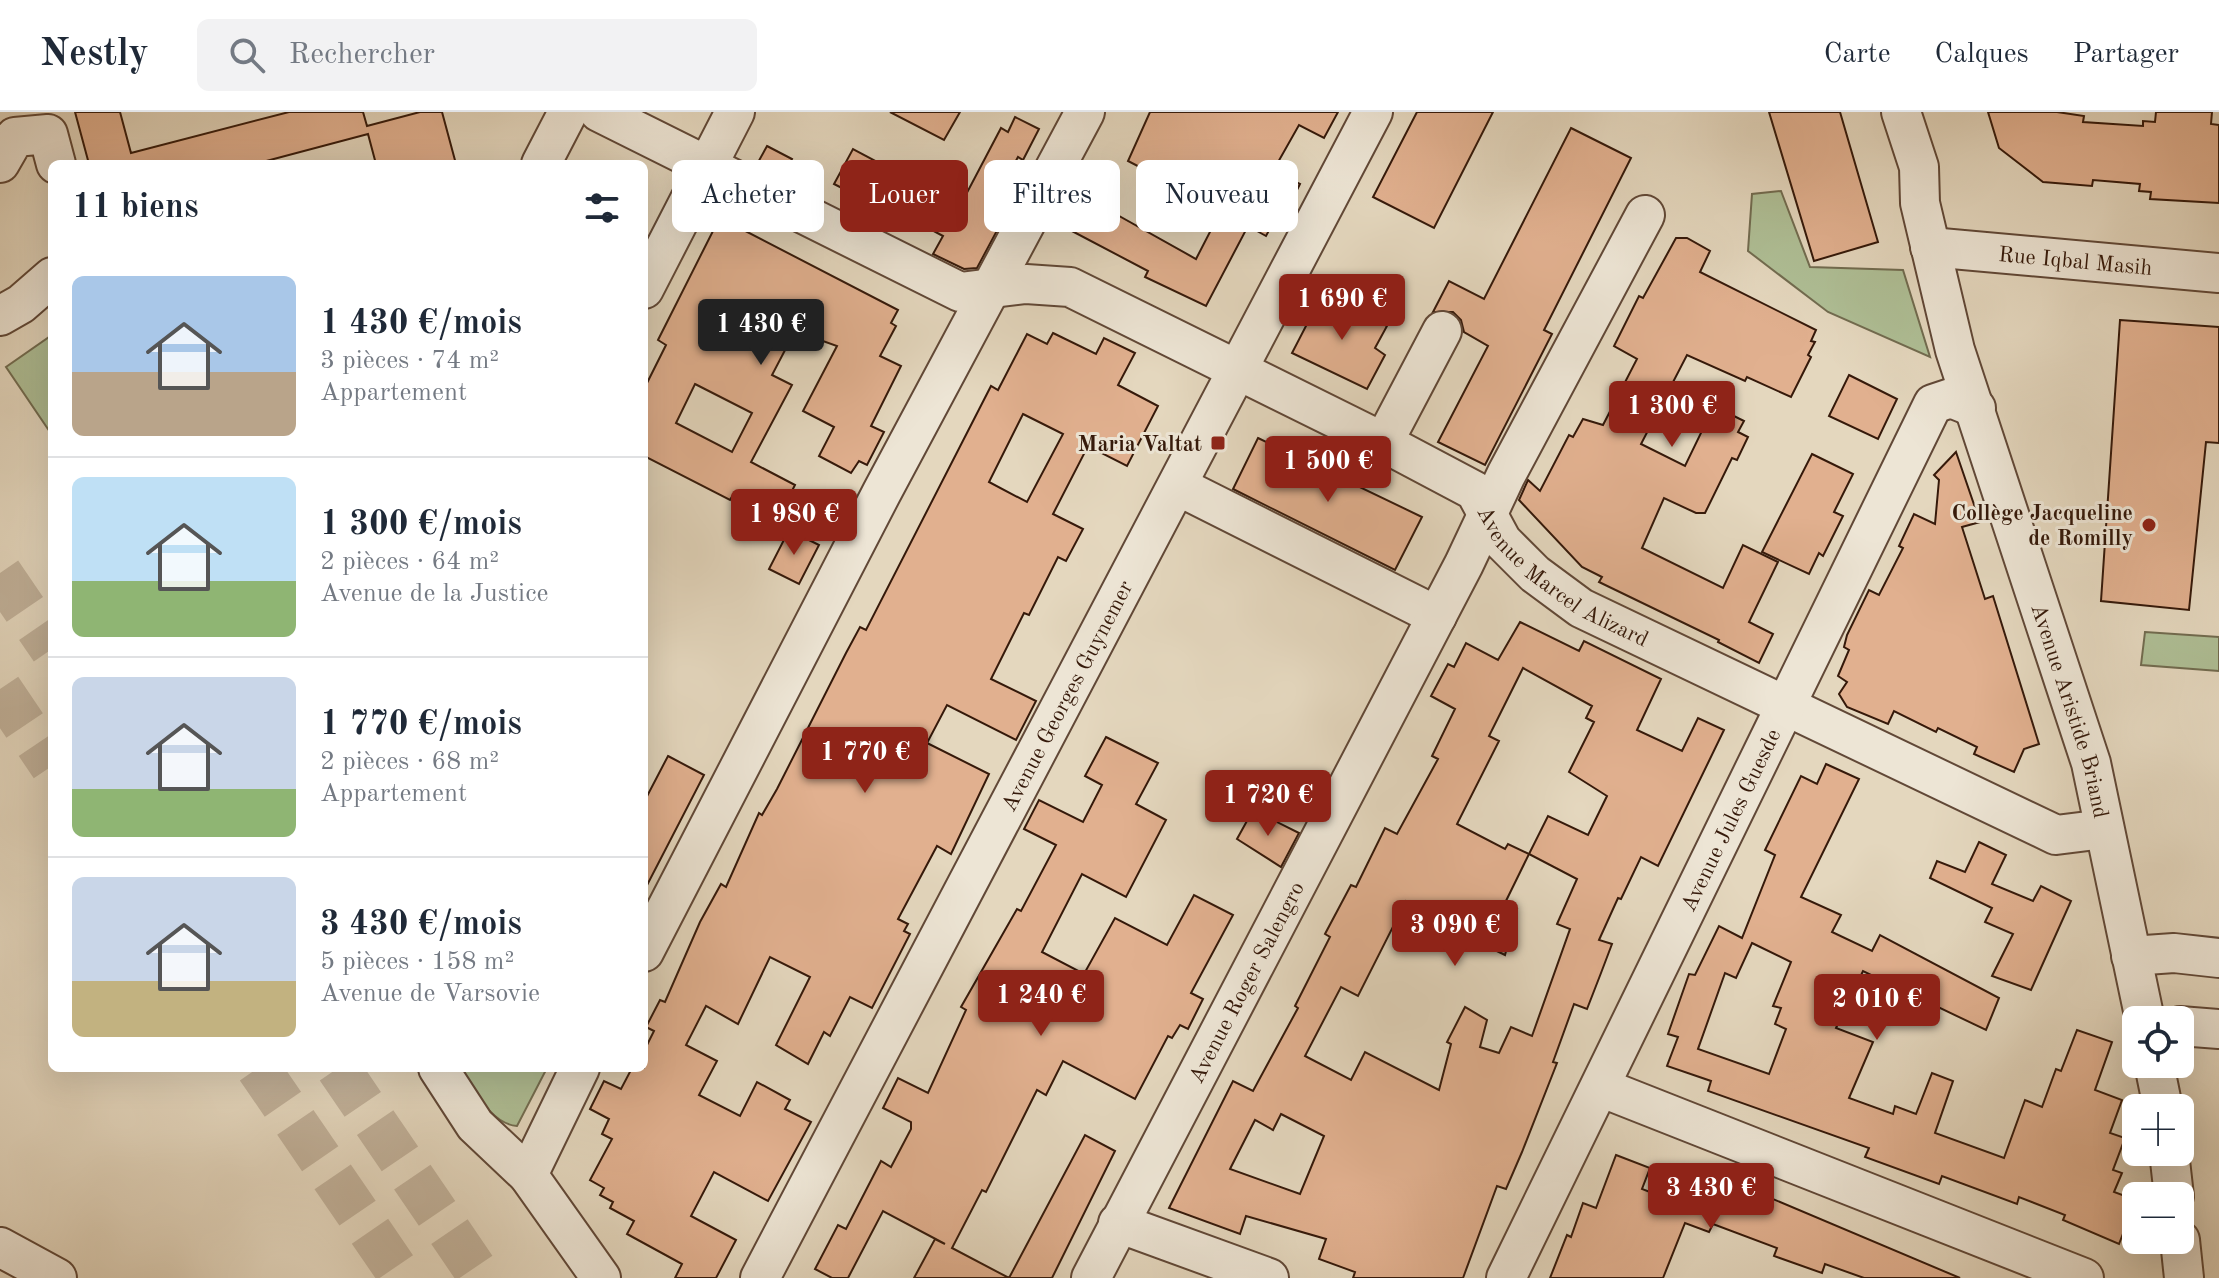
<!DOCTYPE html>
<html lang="fr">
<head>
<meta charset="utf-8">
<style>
	body { margin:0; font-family:"Old Standard TT",serif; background:#f2f2f3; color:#1f2937; height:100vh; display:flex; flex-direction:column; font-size:30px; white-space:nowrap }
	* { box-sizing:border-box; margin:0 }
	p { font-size:26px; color:#747a83 }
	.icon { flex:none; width:44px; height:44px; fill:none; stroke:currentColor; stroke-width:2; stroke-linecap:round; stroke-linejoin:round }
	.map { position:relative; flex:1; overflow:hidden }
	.side { position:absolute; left:48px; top:48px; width:600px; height:912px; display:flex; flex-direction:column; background:#fff; border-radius:12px; box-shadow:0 8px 32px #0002 }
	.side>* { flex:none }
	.top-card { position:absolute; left:672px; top:48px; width:760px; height:72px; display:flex; gap:16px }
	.fabs { position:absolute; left:2122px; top:894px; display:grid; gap:16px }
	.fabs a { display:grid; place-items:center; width:72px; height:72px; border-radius:12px; background:#fff; box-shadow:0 8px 32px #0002; font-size:40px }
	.price { position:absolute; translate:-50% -68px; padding:0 18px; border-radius:8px; background:#8f2418; color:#fff; font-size:26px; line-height:52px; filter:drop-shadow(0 2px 4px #0008) }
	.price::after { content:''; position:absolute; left:50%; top:48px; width:24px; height:18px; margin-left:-12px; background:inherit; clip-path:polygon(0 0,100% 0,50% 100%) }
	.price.selected { background:#222; color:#fff }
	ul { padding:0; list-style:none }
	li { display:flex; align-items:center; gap:24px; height:200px; padding:0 24px }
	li+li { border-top:2px solid #e0e1e3 }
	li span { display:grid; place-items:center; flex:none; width:224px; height:160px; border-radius:12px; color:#555 }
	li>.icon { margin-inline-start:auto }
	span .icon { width:96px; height:96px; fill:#fffc; stroke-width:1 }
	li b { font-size:34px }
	h2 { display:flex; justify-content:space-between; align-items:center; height:96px; padding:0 24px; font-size:34px }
	.tag { padding:0 28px; border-radius:12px; background:#fff; box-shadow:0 8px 32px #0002; font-size:28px; line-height:72px }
	.tag.selected { background:#8f2418; color:#fff }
	header { display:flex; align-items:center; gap:48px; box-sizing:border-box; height:112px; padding:0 40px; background:#fff; border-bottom:2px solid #e0e1e3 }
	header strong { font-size:38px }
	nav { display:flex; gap:44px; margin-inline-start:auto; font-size:28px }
	.search { width:560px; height:72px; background:#f2f2f3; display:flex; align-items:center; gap:20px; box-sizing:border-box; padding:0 28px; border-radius:12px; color:#747a83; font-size:30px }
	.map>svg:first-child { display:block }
</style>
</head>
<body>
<header>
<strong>Nestly</strong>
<div class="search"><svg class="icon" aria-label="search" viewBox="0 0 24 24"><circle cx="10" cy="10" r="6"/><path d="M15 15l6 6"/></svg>Rechercher</div>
<nav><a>Carte</a><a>Calques</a><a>Partager</a></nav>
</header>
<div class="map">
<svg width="2219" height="1166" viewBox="0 0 2219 1166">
	<rect width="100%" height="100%" fill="#e4d7be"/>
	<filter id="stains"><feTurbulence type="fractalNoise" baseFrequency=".0025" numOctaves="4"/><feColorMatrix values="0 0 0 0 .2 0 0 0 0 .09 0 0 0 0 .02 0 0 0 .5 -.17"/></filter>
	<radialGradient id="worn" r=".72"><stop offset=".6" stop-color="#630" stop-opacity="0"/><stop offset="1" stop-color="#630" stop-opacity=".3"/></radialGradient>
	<!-- green -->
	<g fill="#afbf96" stroke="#726c50" stroke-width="2">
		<path d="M1781,79L1810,155L1903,158L1930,245L1828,200L1748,139L1752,82Z"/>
		<path d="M52,223V323L6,255Z"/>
		<path d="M2145,520L2219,525V559L2141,553Z"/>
		<path d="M460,956H547L517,1014C490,1012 474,976 460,956Z"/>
	</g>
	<!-- building -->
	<g fill="#e1b08f" stroke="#35190a" stroke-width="2" fill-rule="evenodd">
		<path d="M75,0H120L131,41L289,0H363L367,14L420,0H442L456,52H376L368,22L255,52H89Z"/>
		<path d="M890,0H960L944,28Z"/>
		<path d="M1150,0H1338L1324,26L1299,13L1273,59L1300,72L1278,116L1272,113L1266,124L1248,114L1206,194L1145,165L1148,159L1070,118L1087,86L1196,147L1227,87L1185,65L1180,76L1128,49Z"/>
		<path d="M1417,0H1493L1434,116L1373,85Z"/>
		<path d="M1769,0H1840L1878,130L1814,149Z"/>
		<path d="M1988,0H2057L2084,4L2083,10L2143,14V9L2155,10L2156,0H2212L2211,12L2219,13V91L2150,87L2151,80L2139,79L2140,72L2093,68L2092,74L2043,70L1999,36Z"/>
		<path d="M1015,5L1039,17L1023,48L1018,45L994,90L1008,98L977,156L964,157L933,142L943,124L893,97L891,101L834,72L853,37L960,94L1001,16L1008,20Z"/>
		<path d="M1571,16L1631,46L1544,218L1552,222L1485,353L1438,330L1488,234L1464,220L1461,208L1453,200H1433L1449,169L1484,187Z"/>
		<path d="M767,34L792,47L782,67L756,54Z"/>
		<path d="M726,109L898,198L891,211L896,214L880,244L901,254L871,314L884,320L867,353L859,349L851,361L819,344L834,315L803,299L837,234L795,219L772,263L792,273L751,350L795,373L779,404L734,381L730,388L644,344V277L666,233L658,228L716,113ZM695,272L752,301L732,340L676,311Z"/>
		<path d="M1676,126H1687L1710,139L1700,160L1816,218L1811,229L1815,230L1808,243L1811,245L1791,285L1747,265L1745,269L1687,243L1641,332L1685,354L1714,294L1744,309L1738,320L1748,325L1737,348L1732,346L1705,401H1696L1664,386L1642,436L1723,476L1743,433L1778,450L1749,510L1773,522L1759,551L1718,530L1719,528L1599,470L1602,465L1582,455L1519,388L1528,368L1540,379L1569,323L1573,325L1583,307L1603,313L1637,247L1614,234L1639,184L1643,186Z"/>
		<path d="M1323,181L1387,214L1375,236L1385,243L1367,277L1292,241Z"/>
		<path d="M2120,208L2219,215V331L2206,330L2189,498L2101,489Z"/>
		<path d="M1053,221L1096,242L1104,226L1135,241L1118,273L1158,294L1127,354L1088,334L1053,402L1083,417L1066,449L1058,445L1029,503L1024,501L991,567L1036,589L1016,628L947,593L927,631L989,662L951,742L937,734L898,807L908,812L904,819L910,822L872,896L850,885L830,924L824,920L808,952L776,933L810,865L770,845L738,912L706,894L686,933L717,949L699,983L740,1004L757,970L790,988L785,997L811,1010L768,1089L714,1060L691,1104L736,1128L716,1166H675L682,1152L627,1122L634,1109L610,1096L613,1090L600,1083L604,1076L590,1068L612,1027L602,1022L609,1007L590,997L604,969L621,977L632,956H644V939L654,919L646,915L660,888L665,890L700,810L721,772L726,775L759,701L762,703L777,677L846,541L860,515L866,518L991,274L998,278L1027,222L1047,232ZM1023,302L1063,322L1027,390L989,370Z"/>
		<path d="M1849,263L1897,287L1878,327L1829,304Z"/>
		<path d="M1258,326L1422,405L1395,458L1233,377Z"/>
		<path d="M1956,340L1980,410L1962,415L1985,487L1993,484L2039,632L2024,637L2014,660L1974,642L1977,635L1938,616L1936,620L1894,599L1888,612L1847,595L1839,582L1847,570L1838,564L1849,538L1844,535L1847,523L1869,478L1879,483L1903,436L1899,434L1914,402L1935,412L1939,368L1934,363Z"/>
		<path d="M1812,342L1853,362L1834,400L1843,404L1823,444L1819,441L1809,462L1762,440Z"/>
		<path d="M789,418L819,433L799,472L769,457Z"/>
		<path d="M1520,510L1579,539L1584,529L1661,567L1637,618L1682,639L1698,606L1724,618L1658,754L1641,745L1621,787L1618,786L1599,828L1612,832L1601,861L1587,897L1574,892L1553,950L1557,951L1522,1040L1506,1077L1497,1074L1463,1166H1353L1355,1160L1319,1147L1326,1127L1246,1104L1240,1122L1169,1096L1233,969L1253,979L1298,896L1295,894L1330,825L1325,822L1351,773L1356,775L1385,716L1397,722L1438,647L1432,644L1455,597L1431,584L1448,552L1454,555L1466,531L1498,548ZM1523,556L1592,594L1586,606L1594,610L1569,660L1607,684L1588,723L1548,704L1529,742L1577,767L1557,812L1570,817L1532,924L1511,915L1499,941L1480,935L1487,908L1465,895L1447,930L1451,932L1439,978L1365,940L1351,968L1305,944L1341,875L1358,884L1406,789L1476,824L1474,828L1505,843L1517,797L1504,793L1529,742L1508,732L1505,737L1457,712L1499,629L1489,624ZM1281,1002L1324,1024L1300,1082L1230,1057L1255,1008L1273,1018Z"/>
		<path d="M1106,625L1158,651L1136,692L1166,708L1126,785L1082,762L1042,840L1084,862L1115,806L1167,833L1194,783L1233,803L1191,881L1203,887L1188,917L1180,913L1172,926L1168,924L1135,987L1063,949L1046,983L1037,978L986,1080L982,1078L952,1136L1009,1166L1085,1023L1115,1039L1052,1166H914L935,1127L945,1132L883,1099L848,1166H832L815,1157L838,1113L846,1117L881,1049L891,1055L911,1017V1010L883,996L898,966L928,981L966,898L961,895L1017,797L1021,799L1056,733L1024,717L1039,688L1083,710L1102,673L1085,664Z"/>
		<path d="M668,644L704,663L644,779V690Z"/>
		<path d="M1826,652L1859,667L1801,785L1841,803L1832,820L1872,839L1880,823L1999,886L1986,918L1863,859L1836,916L1873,930L1849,986L1893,1002L1895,994L1916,1002L1932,961L1953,969L1935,1021L2004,1046L2025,988L2042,995L2056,957L2061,959L2077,918L2112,930L2095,978L2122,988L2110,1021L2125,1026L2113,1058L2122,1061L2114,1080L2136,1088L2119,1132L2063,1108L2065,1103L2019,1085L2017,1092L1942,1064L1939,1072L1865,1045L1869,1036L1708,979L1711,969L1667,954L1678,925L1668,922L1689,862L1695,863L1719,814L1742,826L1775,743L1765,738L1801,664L1817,672ZM1752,831L1791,850L1773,894L1781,896L1775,912L1786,917L1769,962L1698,937L1725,861L1736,866Z"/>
		<path d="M1253,698L1299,721L1281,755L1237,727Z"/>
		<path d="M1979,730L2006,743L1992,772L2033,789L2041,774L2071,789L2031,878L1992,864L2013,822L1985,810L1992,796L1930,766L1937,749L1965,760Z"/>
		<path d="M1616,1043L1650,1056L1642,1077L1683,1093L1697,1055L1960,1166H1864L1825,1152L1822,1161L1774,1144L1777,1136L1713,1112L1709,1120L1685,1111L1663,1166H1550L1567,1123L1571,1125L1583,1091L1596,1096Z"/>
	</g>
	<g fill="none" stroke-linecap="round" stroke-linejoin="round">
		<!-- highway-tunnel -->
		<g stroke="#c1b19a" stroke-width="44" stroke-dasharray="44 22" stroke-linecap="butt">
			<path d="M0,461L52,537"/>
			<path d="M0,577L52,654"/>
			<path d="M258,956L402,1166"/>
			<path d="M338,956L481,1166"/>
		</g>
		<!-- minor casing -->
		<g stroke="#614837" stroke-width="42">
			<g id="minor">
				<path id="s1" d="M599,0L960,180L1026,172L1070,175L1375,326L1475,379L1502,429L1535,462L1581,496L2056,723L2104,717"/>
				<path id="s2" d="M1901,0L1919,55L1920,91L1955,238L2091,651L2145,908"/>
				<path d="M0,51L15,25L48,22L56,52"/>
				<path d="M541,52L568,0"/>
				<path id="s3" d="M1930,135L2219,161"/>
				<path d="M644,177L735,0"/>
				<path d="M0,204L21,192L52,165"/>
				<path d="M1383,331L1442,219"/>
				<path d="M1178,374L1437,504"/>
				<path d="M644,840L882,380L1085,0"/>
				<path d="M2131,844L2174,841L2219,846"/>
				<path d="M2180,914L2219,917"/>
				<path d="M2154,952L2163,996"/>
				<path d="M438,956L475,1013L528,1063"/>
				<path d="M580,956L528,1063L601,1166"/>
				<path d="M1600,975L2084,1166"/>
				<path d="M2169,1040L2174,1084"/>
				<path d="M1118,1111L1269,1166"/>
				<path d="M2180,1128L2184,1166"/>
				<path d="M0,1135L57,1166"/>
				<path id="s4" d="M760,1166L1373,0"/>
				<path id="s5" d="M1091,1166L1464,452L1506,363L1645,103"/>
				<path id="s6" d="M1506,1166L1933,292L1951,286L1976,296"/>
			</g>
		</g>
		<!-- minor -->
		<use href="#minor" stroke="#ede5d5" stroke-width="38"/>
	</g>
	<!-- markers -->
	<g fill="#8f2418" stroke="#ede5d5" stroke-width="3">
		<rect x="1210" y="323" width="16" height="16" rx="4"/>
		<circle cx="2149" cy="413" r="8"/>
	</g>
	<g text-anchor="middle" stroke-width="6" stroke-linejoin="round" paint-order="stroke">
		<!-- street labels -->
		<g font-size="22" fill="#35190a" stroke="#ede5d5">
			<text dy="8" stroke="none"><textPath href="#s3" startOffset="146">Rue Iqbal Masih</textPath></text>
			<text dy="8" stroke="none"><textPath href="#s1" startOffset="1094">Avenue Marcel Alizard</textPath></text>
			<text dy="8" stroke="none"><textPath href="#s4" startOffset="658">Avenue Georges Guynemer</textPath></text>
			<text dy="8" stroke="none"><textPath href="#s2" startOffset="624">Avenue Aristide Briand</textPath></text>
			<text dy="8" stroke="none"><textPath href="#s6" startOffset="510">Avenue Jules Guesde</textPath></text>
			<text dy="8" stroke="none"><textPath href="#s5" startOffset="334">Avenue Roger Salengro</textPath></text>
		</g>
		<!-- poi labels -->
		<g font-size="22" font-weight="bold" fill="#35190a" stroke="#ede5d5" text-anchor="end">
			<text x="1202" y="339">Maria Valtat</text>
			<text x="2133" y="408">Collège Jacqueline<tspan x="2133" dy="25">de Romilly</tspan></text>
		</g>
	</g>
	<rect width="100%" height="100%" filter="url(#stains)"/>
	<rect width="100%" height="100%" fill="url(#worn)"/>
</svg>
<div class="fabs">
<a><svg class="icon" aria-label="locate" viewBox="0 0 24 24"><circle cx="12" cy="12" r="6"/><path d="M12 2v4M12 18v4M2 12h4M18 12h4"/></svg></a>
<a>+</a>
<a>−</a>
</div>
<b class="price" style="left:1342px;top:230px">1 690 €</b>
<b class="price selected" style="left:761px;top:255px">1 430 €</b>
<b class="price" style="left:1672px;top:337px">1 300 €</b>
<b class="price" style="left:1328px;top:392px">1 500 €</b>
<b class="price" style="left:794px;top:445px">1 980 €</b>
<b class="price" style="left:865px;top:683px">1 770 €</b>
<b class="price" style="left:1268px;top:726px">1 720 €</b>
<b class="price" style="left:1455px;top:856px">3 090 €</b>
<b class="price" style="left:1041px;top:926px">1 240 €</b>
<b class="price" style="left:1877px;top:930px">2 010 €</b>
<b class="price" style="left:1711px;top:1119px">3 430 €</b>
<div class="top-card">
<a class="tag">Acheter</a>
<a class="tag selected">Louer</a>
<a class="tag">Filtres</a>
<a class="tag">Nouveau</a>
</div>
<section class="side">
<h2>11 biens<svg class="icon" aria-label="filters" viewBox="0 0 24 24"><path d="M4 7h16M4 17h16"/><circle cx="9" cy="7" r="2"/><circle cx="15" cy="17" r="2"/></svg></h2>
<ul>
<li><span style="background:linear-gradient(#a9c7e8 60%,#b9a48a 0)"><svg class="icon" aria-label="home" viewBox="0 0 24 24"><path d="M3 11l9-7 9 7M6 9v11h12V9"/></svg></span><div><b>1 430 €/mois</b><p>3 pièces · 74 m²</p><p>Appartement</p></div></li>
<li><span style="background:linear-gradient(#bfe0f5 65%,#8fb573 0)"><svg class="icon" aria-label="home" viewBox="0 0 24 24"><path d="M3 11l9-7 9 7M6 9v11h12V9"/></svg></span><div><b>1 300 €/mois</b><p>2 pièces · 64 m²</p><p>Avenue de la Justice</p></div></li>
<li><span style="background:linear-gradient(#c9d6e8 70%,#8fb573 0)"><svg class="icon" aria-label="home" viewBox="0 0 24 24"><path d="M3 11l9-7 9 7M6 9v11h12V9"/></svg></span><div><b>1 770 €/mois</b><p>2 pièces · 68 m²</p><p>Appartement</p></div></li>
<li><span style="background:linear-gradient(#c9d6e8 65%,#c2b280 0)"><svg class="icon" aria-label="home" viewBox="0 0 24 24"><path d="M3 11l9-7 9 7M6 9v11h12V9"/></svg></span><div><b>3 430 €/mois</b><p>5 pièces · 158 m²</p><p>Avenue de Varsovie</p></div></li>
</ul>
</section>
</div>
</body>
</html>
